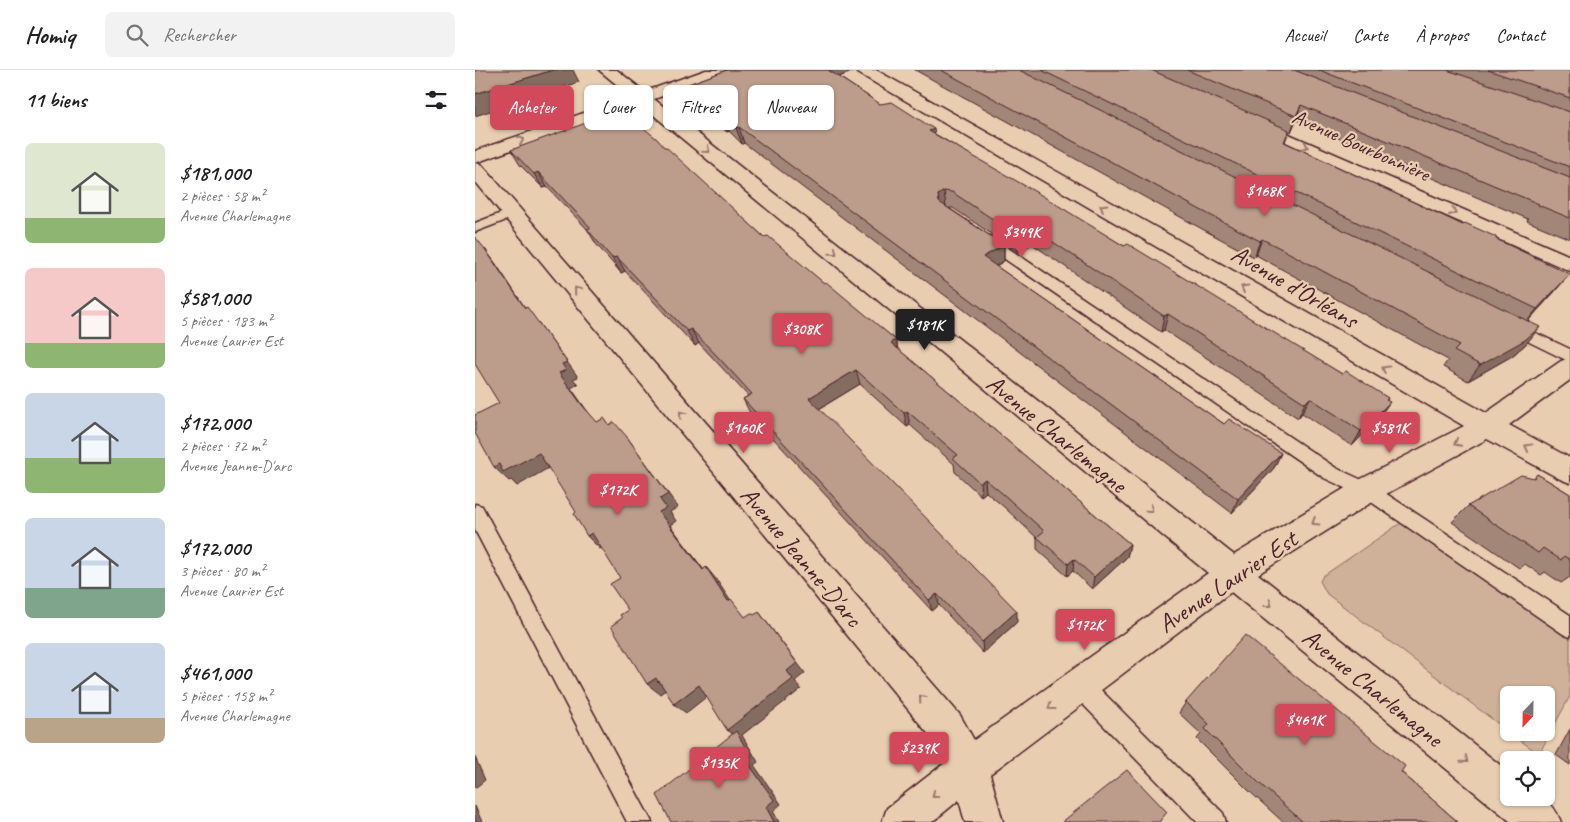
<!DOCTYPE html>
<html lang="fr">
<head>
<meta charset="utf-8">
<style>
	body { margin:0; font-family:Caveat,sans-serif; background:#f2f2f2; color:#202124; height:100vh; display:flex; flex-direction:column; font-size:19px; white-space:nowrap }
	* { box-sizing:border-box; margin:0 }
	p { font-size:16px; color:#757577 }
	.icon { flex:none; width:28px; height:28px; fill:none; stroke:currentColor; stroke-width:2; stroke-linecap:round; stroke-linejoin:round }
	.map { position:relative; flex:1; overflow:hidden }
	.drawer { display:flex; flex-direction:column; background:#fff; width:475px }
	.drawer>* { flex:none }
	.guide { position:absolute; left:15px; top:15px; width:475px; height:45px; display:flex; gap:10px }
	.needle { width:32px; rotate:202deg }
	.controls { position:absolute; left:1025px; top:616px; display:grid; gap:10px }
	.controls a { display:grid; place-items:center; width:55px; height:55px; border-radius:8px; background:#fff; box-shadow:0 1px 4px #0004; font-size:25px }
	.price { position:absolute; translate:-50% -42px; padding:0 11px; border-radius:5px; background:#d1495b; color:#fff; font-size:16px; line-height:32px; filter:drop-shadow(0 1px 2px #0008) }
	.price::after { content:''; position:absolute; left:50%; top:30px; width:15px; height:11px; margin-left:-8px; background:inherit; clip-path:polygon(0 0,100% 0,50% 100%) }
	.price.active { background:#222; color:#fff }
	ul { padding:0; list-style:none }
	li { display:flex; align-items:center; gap:15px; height:125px; padding:0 25px }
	li span { display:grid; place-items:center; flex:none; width:140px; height:100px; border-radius:8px; color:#555 }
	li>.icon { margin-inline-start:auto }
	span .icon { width:60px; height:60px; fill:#fffc; stroke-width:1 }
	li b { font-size:21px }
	h2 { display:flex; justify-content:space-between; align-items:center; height:60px; padding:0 25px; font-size:21px }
	.tag { padding:0 18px; border-radius:8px; background:#fff; box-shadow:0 1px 4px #0004; font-size:18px; line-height:45px }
	.tag.active { background:#d1495b; color:#fff }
	header { display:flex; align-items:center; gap:30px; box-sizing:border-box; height:70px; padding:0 25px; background:#fff; border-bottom:1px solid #e0e0e0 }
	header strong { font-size:24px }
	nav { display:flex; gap:28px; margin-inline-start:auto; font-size:18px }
	.search { width:350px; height:45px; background:#f2f2f2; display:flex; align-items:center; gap:12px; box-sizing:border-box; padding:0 18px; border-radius:8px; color:#757577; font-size:19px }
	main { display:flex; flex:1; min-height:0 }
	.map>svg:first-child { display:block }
</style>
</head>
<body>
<header>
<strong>Homiq</strong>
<div class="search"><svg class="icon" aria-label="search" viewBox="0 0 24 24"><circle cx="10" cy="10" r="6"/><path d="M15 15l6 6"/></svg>Rechercher</div>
<nav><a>Accueil</a><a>Carte</a><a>À propos</a><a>Contact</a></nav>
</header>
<main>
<section class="drawer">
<h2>11 biens<svg class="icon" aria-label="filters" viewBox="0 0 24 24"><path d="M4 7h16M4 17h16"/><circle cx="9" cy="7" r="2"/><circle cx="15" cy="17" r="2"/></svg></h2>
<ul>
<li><span style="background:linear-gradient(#dfe7d0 75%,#8fb573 0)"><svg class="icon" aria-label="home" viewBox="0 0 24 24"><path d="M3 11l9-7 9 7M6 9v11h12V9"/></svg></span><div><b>$181,000</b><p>2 pièces · 58 m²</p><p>Avenue Charlemagne</p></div></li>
<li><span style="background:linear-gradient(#f6c9c9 75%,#8fb573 0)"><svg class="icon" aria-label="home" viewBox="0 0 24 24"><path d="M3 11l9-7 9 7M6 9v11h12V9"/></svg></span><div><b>$581,000</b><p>5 pièces · 183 m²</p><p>Avenue Laurier Est</p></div></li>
<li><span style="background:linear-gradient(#c9d6e8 65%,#8fb573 0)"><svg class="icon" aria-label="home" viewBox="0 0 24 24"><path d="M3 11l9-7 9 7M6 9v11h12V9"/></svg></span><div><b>$172,000</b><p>2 pièces · 72 m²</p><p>Avenue Jeanne-D'arc</p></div></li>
<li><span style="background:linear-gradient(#c9d6e8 70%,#7fa58c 0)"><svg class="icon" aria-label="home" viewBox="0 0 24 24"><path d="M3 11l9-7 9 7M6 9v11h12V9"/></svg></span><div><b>$172,000</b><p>3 pièces · 80 m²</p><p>Avenue Laurier Est</p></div></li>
<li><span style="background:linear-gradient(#c9d6e8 75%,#b9a48a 0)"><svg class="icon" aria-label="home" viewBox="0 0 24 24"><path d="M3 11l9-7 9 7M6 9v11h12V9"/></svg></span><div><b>$461,000</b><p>5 pièces · 158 m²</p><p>Avenue Charlemagne</p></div></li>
</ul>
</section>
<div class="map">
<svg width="1095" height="752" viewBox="0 0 1095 752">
	<rect width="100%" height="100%" fill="#e9cdb0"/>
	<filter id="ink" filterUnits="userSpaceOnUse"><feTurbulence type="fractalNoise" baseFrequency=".02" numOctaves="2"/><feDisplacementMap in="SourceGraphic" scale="10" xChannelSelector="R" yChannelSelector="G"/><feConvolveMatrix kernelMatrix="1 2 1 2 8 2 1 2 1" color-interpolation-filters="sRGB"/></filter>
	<g filter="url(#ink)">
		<!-- green -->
		<path fill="#cfb19a" stroke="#8c6862" d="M930,450L1095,565V626L1064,684L1035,663L1071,662V625H1034V662L852,524L845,511L848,506Z"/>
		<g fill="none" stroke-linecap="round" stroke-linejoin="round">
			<!-- service casing -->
			<g stroke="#4a1f2b" stroke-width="3">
				<g id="service">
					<path d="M37,139L43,143L42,146L0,162V153Z"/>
					<path d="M510,165L515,166L861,398L898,415L1095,545V567L1088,564L886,425L849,408L505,172L503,169Z"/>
					<path d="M1035,251L1095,279V292L1030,260L1027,256L1030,252Z"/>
					<path d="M0,434L7,436L177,752H152L0,460Z"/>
					<path d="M605,604L613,607L748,743L751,752H722L597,623L594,615L597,607Z"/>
				</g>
			</g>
			<!-- minor casing -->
			<g stroke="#4a1f2b" stroke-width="3">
				<g id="minor">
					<path d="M124,0H142L759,485L882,411L989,356L383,3L381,0H401L1011,343L1086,291L1095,288V310L1034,355L1095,388V413L1085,409L1012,369L902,429L783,504L1034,702V728C1062,728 1074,722 1086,752H1036L756,522L515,704L528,752H490L484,730L457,752H407L412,738L471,692L459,671L0,111V93L7,95L485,645L499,670L733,503Z"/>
					<path d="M777,48L1095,186V201L771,57L768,53L771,49Z"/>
				</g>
			</g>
			<!-- secondary casing -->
			<g stroke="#4a1f2b" stroke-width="3">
				<path id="secondary" d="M231,0H254L252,3L0,93V81Z"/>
			</g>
			<!-- service -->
			<use href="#service" fill="#e9cdb0" fill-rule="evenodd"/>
			<!-- minor -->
			<use href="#minor" fill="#e9cdb0" fill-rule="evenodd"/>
			<!-- secondary -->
			<use href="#secondary" fill="#e9cdb0" fill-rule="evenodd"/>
		</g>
		<!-- wall -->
		<g fill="#a28678" stroke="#4a1f2b">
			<path d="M252,0H380L379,1L364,7L405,34L460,64L649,176L867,304L913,328L904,347L877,376L827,343L823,348L689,260L686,262L557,174L543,182L478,138H474L529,175V191L521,196L749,354L806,383L799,398L757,443L269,73L267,74L254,61L252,62L214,31L208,16Z"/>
			<path d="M440,0H1095V169L1052,151L1053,149L821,50L816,62L814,61L810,72L988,155L1021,169L1082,219L1053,251L1052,273L1037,286L993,311L968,297L973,290L799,195L781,185L779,187L729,160Z"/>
			<path d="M189,77L289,167L349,213L421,270L423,279L655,474L652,487L617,519L598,501L592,506L562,479V468L529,437L511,422L506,426L480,402L479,394L435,355L432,357L385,314L344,339L542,552L508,583L464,535L457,541L275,343L268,329L273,326L224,273L220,276L150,201L146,203L121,174L112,159L72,117L68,118L45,95L36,80Z"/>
			<path d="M1062,404L1095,424V507L1086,513L1070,502L1066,505L1050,494L1044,498L977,452L993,436L1059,408Z"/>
			<path d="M711,632L926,702L983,752H808L772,719L722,669L726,664L704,643Z"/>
			<path d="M1095,659V695L1081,685Z"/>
		</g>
		<!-- shaded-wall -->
		<g fill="#846d61" stroke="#4a1f2b">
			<path d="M78,0H98L104,12L0,46V24Z"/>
			<path d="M349,0H380L379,1L351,12Z"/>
			<path d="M826,35L821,50L816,62L821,46Z"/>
			<path d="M248,45L254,61L252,62L246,46Z"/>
			<path d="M264,57L269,73L267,74L261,58Z"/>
			<path d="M459,59L461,74L454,61Z"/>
			<path d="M63,102L72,117L68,118L59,104Z"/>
			<path d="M469,121L471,137L465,141L463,125Z"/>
			<path d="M557,158V174L543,182V166Z"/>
			<path d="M787,169L781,185L779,187L785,171Z"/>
			<path d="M529,175V191L509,203L508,187Z"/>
			<path d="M10,179L21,194L61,254L50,238Z"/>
			<path d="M142,187L150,201L146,203L137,188Z"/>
			<path d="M1095,204L1082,219L1050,254L1062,239Z"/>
			<path d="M693,244L689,260L686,262L689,246Z"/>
			<path d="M63,252L103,307L98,309L103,314L96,318L118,349L107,335L84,303L87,294Z"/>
			<path d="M1065,257L1052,273L1037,286L993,311L1005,295Z"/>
			<path d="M216,259L224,273L220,276L212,261Z"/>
			<path d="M421,270L424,285L416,273Z"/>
			<path d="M381,300L385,314L339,342L334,328Z"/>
			<path d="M835,328L827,343L823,348L830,333Z"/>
			<path d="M915,332L904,347L877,376L886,361Z"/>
			<path d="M432,341L435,355L432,357L429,343Z"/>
			<path d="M152,367L203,437L195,442L201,451L195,455L238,512L184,442L185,429Z"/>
			<path d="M64,383L77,396L42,416L36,410L34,411L19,397L24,394Z"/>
			<path d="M806,383L799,398L757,443L763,429Z"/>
			<path d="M510,409L511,422L506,426L505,413Z"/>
			<path d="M117,463L130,475L125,479L112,466Z"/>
			<path d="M655,474L652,487L617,519L619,507Z"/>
			<path d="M599,489L598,501L592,506L593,494Z"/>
			<path d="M231,497L241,509L263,542L253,531Z"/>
			<path d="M462,524L464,535L457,541L454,530Z"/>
			<path d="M542,541V552L508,583L507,572Z"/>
			<path d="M284,542L330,603L320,611L326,619L267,665L268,667L283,692L279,695L306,734L298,741L304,752H299L291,737L263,668L252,660L312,601Z"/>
			<path d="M181,608L197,620L192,619L185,624L172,614Z"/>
			<path d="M224,615L235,624L211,643L199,634Z"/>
			<path d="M0,687L10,710L0,718Z"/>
			<path d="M0,736L7,752H0Z"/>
		</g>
		<!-- building -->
		<g fill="#bc9c8b" stroke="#4a1f2b">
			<path d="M0,0H78L0,24Z"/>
			<path d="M252,0H353L405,34L417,32L459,59L454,61L566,125L649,176L653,174L867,304L871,301L913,328L911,330L915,332L886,361L835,328L830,333L693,244L689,246L557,158L543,166L477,122L469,121L463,125L464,132L529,175L508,187L749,354L754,349L806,383L763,429L264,57L261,58L248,45L246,46L208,16Z"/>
			<path d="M466,0H544L1065,257L1050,270L1005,295L979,281L985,275L805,178L787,169L785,171L733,144Z"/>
			<path d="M566,0H676L814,60L809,72L988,155L990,153L1021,167V169L1095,204L1062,239Z"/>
			<path d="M712,0H819L1095,108V148L1063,135L1064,134L826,35L821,46Z"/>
			<path d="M844,0H972L1095,42V97Z"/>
			<path d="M1013,0H1095V28Z"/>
			<path d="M147,40L182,69L189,77H191L289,167L293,166L349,213L351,212L421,270L416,273L655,474L619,507L599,489L593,494L562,467L569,461L528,424L510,409L505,413L478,388L483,385L432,341L429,343L381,300L334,328L542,541L507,572L462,524L454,530L268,329L277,324L244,288L216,259L212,261L142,187L137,188L112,159L116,158L63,102L59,104L36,80Z"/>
			<path d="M0,167L10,179L50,238L52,237L92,292L87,294L91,300L84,303L107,335L122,352L129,348L134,355L139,352L152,367L193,424L185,429L191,438L184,442L228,500L231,497L253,531L256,529L270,547L276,543L279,545L284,542L322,593L312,601L318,609L252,660L224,615L199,634L184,611L183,612L181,608L172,614L136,556L147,548L145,545L153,540L135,514L145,508L117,463L112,466L99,444L101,442L64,383L28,402L24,394L19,397L0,363V345L24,333L0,294Z"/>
			<path d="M1062,404L1095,424V490L1089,486L1086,490L1068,478L1063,483L993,436L1046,405L1059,408Z"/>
			<path d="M770,565L930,696L926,702L983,752H828L783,712L730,659L734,654L711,632Z"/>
			<path d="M261,661L276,687L271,690L299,730L291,737L299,752H196L182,725Z"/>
			<path d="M652,700L692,742L684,752H587Z"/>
		</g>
		<!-- one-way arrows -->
		<defs><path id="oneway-chevron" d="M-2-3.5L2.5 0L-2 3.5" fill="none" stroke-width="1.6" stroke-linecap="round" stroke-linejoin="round" transform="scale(1.25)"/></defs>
		<g stroke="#9a766e">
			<use href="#oneway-chevron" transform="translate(46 70) rotate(-19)"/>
			<use href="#oneway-chevron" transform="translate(830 76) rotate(24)"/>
			<use href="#oneway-chevron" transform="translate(232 80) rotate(39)"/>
			<use href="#oneway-chevron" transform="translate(628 137) rotate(-150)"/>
			<use href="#oneway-chevron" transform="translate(978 142) rotate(24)"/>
			<use href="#oneway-chevron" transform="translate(359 182) rotate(39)"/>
			<use href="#oneway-chevron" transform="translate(769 218) rotate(-150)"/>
			<use href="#oneway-chevron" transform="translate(102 220) rotate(-130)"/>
			<use href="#oneway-chevron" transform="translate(910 299) rotate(-150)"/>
			<use href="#oneway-chevron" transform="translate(207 344) rotate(-130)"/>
			<use href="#oneway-chevron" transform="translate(982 373) rotate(152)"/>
			<use href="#oneway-chevron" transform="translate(1053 377) rotate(-151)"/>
			<use href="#oneway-chevron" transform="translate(675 439) rotate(39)"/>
			<use href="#oneway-chevron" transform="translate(840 452) rotate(148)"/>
			<use href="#oneway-chevron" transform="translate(794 534) rotate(38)"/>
			<use href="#oneway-chevron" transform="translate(447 628) rotate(-130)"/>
			<use href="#oneway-chevron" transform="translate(576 637) rotate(144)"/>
			<use href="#oneway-chevron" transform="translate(990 690) rotate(39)"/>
			<use href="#oneway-chevron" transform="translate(460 725) rotate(140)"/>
		</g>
	</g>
	<g text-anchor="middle" stroke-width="4.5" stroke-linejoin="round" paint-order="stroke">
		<!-- far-street labels -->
		<g font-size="21" fill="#4a1f2b" stroke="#e9cdb0">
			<text transform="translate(886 75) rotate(24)" y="7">Avenue Bourbonnière</text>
		</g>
		<!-- street labels -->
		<g font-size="25" fill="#4a1f2b" stroke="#e9cdb0">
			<text transform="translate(820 216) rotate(30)" y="9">Avenue d'Orléans</text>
			<text transform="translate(582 363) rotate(39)" y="9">Avenue Charlemagne</text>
			<text transform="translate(327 486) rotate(50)" y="9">Avenue Jeanne-D'arc</text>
			<text transform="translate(752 511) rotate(-34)" y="9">Avenue Laurier Est</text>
			<text transform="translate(898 617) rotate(39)" y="9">Avenue Charlemagne</text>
		</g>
	</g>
</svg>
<div class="controls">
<a><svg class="needle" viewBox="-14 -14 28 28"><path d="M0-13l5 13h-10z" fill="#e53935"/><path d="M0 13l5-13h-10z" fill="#757577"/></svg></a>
<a><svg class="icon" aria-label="locate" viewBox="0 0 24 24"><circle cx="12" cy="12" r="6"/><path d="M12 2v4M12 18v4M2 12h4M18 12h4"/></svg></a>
</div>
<b class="price" style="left:790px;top:147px">$168K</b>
<b class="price" style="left:547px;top:188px">$349K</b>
<b class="price active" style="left:450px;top:281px">$181K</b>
<b class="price" style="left:327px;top:285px">$308K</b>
<b class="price" style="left:269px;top:384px">$160K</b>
<b class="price" style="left:915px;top:384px">$581K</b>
<b class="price" style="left:143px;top:446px">$172K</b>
<b class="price" style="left:610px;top:581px">$172K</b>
<b class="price" style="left:830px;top:676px">$461K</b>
<b class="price" style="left:444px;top:704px">$239K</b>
<b class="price" style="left:244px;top:719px">$135K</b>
<div class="guide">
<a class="tag active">Acheter</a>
<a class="tag">Louer</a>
<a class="tag">Filtres</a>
<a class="tag">Nouveau</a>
</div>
</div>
</main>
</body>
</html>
